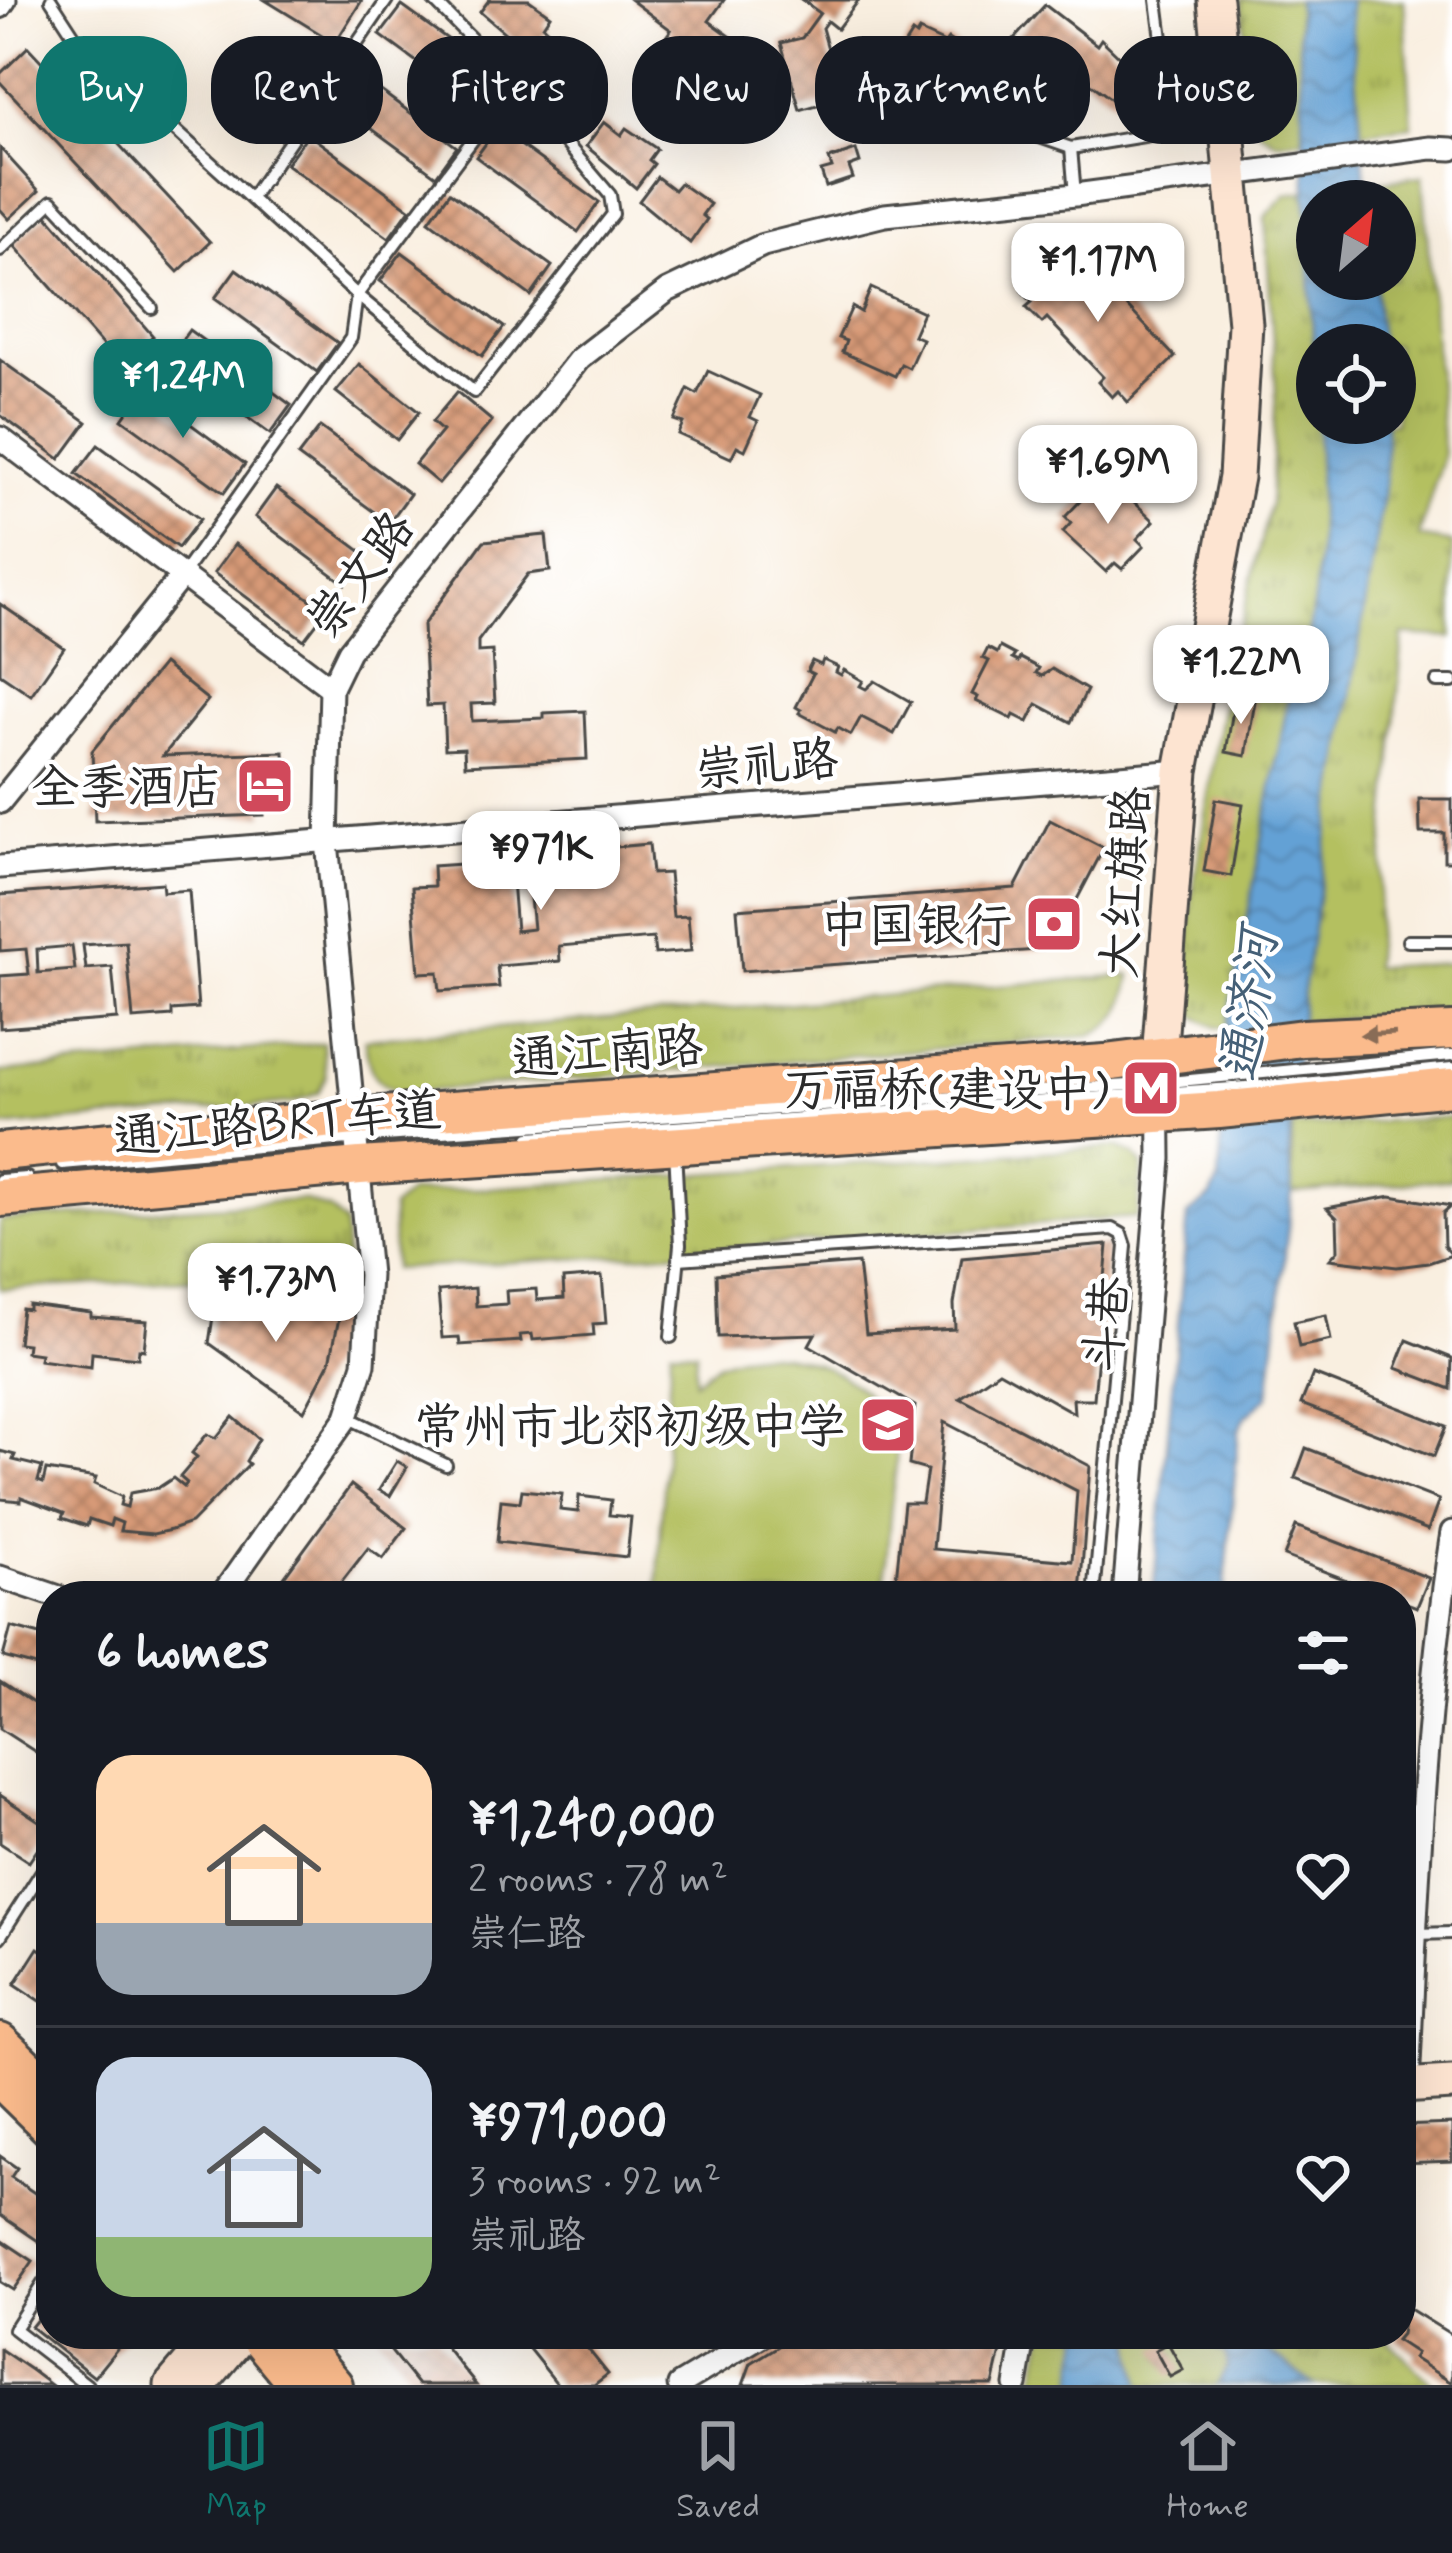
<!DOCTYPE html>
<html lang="en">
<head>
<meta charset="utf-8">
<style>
	body { margin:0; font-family:Mynerve,"LXGW WenKai TC",sans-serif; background:#242831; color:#f1f3f6; height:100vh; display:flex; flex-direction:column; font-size:45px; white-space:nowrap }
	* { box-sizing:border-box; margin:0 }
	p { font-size:39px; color:#9ea1a6 }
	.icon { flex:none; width:66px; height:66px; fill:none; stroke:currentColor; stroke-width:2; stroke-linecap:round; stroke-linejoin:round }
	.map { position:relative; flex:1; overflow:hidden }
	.details { position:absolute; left:36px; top:1581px; width:1380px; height:768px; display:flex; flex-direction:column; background:#171b24; border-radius:48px; box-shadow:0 12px 48px #0002 }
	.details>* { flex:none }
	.banner { position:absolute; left:36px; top:36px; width:1380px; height:108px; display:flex; gap:24px }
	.needle { width:78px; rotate:28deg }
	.tools { position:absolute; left:1296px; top:180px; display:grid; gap:24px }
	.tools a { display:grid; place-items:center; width:120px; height:120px; border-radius:50%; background:#171b24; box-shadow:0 12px 48px #0002; font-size:60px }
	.price { position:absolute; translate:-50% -102px; padding:0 27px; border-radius:24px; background:#fff; color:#222; font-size:39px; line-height:78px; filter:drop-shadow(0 3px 6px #0008) }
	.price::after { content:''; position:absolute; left:50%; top:72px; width:36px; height:27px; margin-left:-18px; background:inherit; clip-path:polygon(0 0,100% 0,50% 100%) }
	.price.active { background:#0f766e; color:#fff }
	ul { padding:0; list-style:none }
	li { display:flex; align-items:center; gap:36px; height:300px; padding:0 60px }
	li+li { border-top:3px solid #363941 }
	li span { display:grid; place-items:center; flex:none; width:336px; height:240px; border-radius:36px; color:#555 }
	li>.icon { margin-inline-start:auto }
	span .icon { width:144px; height:144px; fill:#fffc; stroke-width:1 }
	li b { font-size:51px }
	h2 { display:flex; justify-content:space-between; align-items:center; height:144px; padding:0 60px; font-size:51px }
	.pill { padding:0 42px; border-radius:48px; background:#171b24; box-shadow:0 12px 48px #0002; font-size:42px; line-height:108px }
	.pill.active { background:#0f766e; color:#fff }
	.menu { display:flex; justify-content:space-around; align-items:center; height:168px; border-top:3px solid #363941; background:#171b24; font-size:33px; color:#9ea1a6 }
	.menu a { display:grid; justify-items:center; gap:6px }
	.menu .active { color:#0f766e }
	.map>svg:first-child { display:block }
</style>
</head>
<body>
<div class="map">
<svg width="1452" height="2385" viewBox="0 0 1452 2385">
	<defs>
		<pattern id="park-tufts" width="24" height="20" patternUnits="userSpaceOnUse" patternTransform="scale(3)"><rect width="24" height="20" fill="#b4c061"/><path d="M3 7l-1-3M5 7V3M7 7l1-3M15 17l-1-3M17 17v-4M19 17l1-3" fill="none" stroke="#939c50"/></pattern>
		<pattern id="water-waves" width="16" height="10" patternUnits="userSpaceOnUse" patternTransform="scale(3)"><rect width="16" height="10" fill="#64a1d5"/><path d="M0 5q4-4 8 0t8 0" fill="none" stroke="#5383ad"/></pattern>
		<pattern id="building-cross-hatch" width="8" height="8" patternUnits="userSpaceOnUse" patternTransform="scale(3)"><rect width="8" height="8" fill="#d79a77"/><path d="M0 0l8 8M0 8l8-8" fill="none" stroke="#af7e62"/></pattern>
	</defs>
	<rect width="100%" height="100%" fill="#fff"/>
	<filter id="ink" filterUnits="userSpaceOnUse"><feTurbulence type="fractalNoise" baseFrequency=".00833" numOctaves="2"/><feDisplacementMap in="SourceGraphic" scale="24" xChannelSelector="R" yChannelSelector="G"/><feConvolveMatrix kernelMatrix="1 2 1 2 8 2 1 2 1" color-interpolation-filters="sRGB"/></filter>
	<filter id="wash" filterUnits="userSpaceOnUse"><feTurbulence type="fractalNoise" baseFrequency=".004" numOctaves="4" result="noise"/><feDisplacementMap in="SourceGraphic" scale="48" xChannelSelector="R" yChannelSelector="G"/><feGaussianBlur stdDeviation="2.7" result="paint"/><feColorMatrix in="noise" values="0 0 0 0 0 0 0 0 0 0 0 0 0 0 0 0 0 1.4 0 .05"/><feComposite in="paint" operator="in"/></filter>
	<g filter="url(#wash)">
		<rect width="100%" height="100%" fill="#f9efe0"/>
		<!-- green -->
		<path fill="#b4c061" stroke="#707646" stroke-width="3" d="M671,1349L696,1351L695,1381C702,1376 709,1368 717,1364C780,1333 884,1376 896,1448C898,1462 894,1480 892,1494C889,1528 886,1562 883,1596H657Z"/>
		<!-- park -->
		<g fill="url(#park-tufts)" stroke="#707646" stroke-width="3" fill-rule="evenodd">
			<path d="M1241,0H1404L1412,126L1276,142L1257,129Z"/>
			<path d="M1423,176L1443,455L1419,537L1452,543V638L1403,635L1373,967L1452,963V1010L1217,1028L1196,1017L1187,998L1192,896L1225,690L1270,503L1276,391L1265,217L1287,194ZM1317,201H1395V279H1317ZM1317,345H1395V423H1317Z"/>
			<path d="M1131,975C1126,1008 1121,1022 1091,1036L403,1093C372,1083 368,1071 365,1039Z"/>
			<path d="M323,1043L326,1077L318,1093L293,1103L0,1127V1072Z"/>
			<path d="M1452,1117V1179L1292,1193V1127Z"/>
			<path d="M1117,1147L1134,1154L1143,1166L1137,1217L668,1253L393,1269L392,1208L409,1193Z"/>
			<path d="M303,1200L330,1210L344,1224L347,1272L0,1289V1220Z"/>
			<path d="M1044,2334H1381L1434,2385H1034Z"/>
		</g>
		<!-- water -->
		<g fill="url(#water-waves)" stroke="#486680" stroke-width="3">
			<path d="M1297,0H1349L1368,201H1317V279H1375L1380,345H1317V418Z"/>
			<path d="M1317,423H1386L1385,483L1303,991L1289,1151L1292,1193L1269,1396L1246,1416L1239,1430L1224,1596H1153L1188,1215L1210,1198L1219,1180L1228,1020L1291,684C1325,618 1320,497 1317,423Z"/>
			<path d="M1082,2334H1143L1133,2340L1140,2385H1074Z"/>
			<path d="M1186,2334H1246L1314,2385H1217L1228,2366L1226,2354Z"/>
		</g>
		<g id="blocks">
			<!-- building -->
			<g fill="url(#building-cross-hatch)" fill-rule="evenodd">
				<path d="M265,0H362L335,43Z"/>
				<path d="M489,0H529L550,15L543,26L548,30L530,54L480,12Z"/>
				<path d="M631,0H724L709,21L737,41L763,125L726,137L706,75L662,42L671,30Z"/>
				<path d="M802,0H859L837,29L827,21L822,28L842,98L800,110L781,43L802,38L820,13Z"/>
				<path d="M1045,5L1097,45L1101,39L1129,66L1126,71L1133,76L1114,101L1071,69L1058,86L1014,52L1013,40Z"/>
				<path d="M402,6L504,80L482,110L380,35Z"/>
				<path d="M919,31L945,43L948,39L968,52L964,58L981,69L978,74L991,82L988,87L991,89L977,109L973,106L968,112L961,107L957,113L921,84L919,87L898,73L903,66L898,55L912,33L916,36Z"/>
				<path d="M28,47L210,242L178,272L0,82V74Z"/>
				<path d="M552,59L570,71L575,64L605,85L597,96L602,100L585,124L550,99L553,96L535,82Z"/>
				<path d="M355,72L457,147L436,176L334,101Z"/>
				<path d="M604,122L621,135L626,128L657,149L649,160L654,164L636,188L586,146Z"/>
				<path d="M497,128L599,202L578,232L476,157Z"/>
				<path d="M308,134L410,209L389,238L286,164Z"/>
				<path d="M0,148L39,191L9,219L0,209Z"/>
				<path d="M856,150L860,163L849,167L853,178L826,187L821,171L832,168L829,159Z"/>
				<path d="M657,177L674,190L680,183L710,204L702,215L707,219L690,243L639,201Z"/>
				<path d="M450,192L552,266L531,296L429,221Z"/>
				<path d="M46,214L153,336L120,365L13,244Z"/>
				<path d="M1070,246L1175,357L1128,402L1118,391L1112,397L1098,382L1103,377L1047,318L1042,323L1026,307L1032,302L1022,291Z"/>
				<path d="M402,252L504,327L482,356L380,281Z"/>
				<path d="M236,269L338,343L317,372L215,298Z"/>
				<path d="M871,288L923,312L913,335L922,339L909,368L901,364L895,376L842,352L846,341L838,338L852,307L861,312Z"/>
				<path d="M189,330L291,405L270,434L168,359Z"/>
				<path d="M0,360L87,422L60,459L0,415Z"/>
				<path d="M359,364L419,412L397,440L336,392Z"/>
				<path d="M708,371L760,395L750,417L758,421L745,450L737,446L731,458L678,434L683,423L674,420L688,389L697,394Z"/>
				<path d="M143,389L245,464L224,493L122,419Z"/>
				<path d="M457,392L492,421L439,484L415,464L442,431L432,422Z"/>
				<path d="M320,427L410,494L389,523L298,456Z"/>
				<path d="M98,445L200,519L178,548L76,474Z"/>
				<path d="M1113,482L1154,521L1137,539L1144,546L1122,569L1115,563L1106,572L1063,532L1071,523L1065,517L1088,493L1095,500Z"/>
				<path d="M276,488L366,555L345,584L255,517Z"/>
				<path d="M546,535L550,571L528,574L478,641V652L492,651L495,703L471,704L472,721L544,718V713L585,711L587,759L465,765L464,748L445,749L443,705L427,706L423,625L484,541Z"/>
				<path d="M235,544L326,611L304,640L214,573Z"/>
				<path d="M0,604L64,648L31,695L0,674Z"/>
				<path d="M1000,647L1015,655L1012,659L1018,662L1020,658L1039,668L1036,673L1042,676L1052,669L1087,690L1071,722L1037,704L1028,722L1014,715L1012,719L976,701L978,697L972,694L989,661L983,658L988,648L997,653Z"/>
				<path d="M823,660L838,667L836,672L841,675L844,670L863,681L860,686L866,689L875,681L911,702L894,734L861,717L851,735L838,728L835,732L799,713L801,710L796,707L813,674L807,671L812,661L821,665Z"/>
				<path d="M163,664L208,700L163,756L284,752L286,799L263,800L264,815L95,821L92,751Z"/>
				<path d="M1235,698L1255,701L1246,756L1226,752Z"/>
				<path d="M1216,799L1243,804L1231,876L1204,871Z"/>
				<path d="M1419,799H1452V861H1444V833H1420Z"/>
				<path d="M1050,820L1104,848L1051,949L742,971L737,909L1015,888Z"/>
				<path d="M649,844L652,874L669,873L673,917L688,916L691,951L655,954L653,938L559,946L560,961L497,966L499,987L440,991L438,972L419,973L412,887L434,886L433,866L490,862L491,881L512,880L516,931L533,929L526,855Z"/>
				<path d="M162,883L163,892L189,890L198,1008L172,1010V1016L133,1019L126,942L83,945L86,969L112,967L117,1019L0,1028V976L29,974L26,949L0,951V895ZM72,946L75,970L38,973L37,949Z"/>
				<path d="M1391,1196L1451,1206L1443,1213L1444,1246L1452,1255L1428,1263L1397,1267L1330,1259L1338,1250L1337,1218L1327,1208Z"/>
				<path d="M1108,1245L1094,1399H1073L1074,1413L999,1371L960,1398L1090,1466L1080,1593L931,1583L929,1596H912L914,1581L896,1579L904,1503H922L927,1470L909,1465L915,1406L809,1345L815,1334L718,1337L716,1274L858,1263L866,1334L955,1329L954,1304L962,1258ZM944,1422L1077,1491L1072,1561L933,1549Z"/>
				<path d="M602,1276L606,1323L593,1324L594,1335L533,1340L532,1334L520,1335L521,1341L460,1345L459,1337L442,1338L438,1291L475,1288L476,1306L507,1304L506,1291L536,1289L537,1300L564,1298L563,1279Z"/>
				<path d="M216,1297L339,1318L330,1362L304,1411L209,1343Z"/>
				<path d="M29,1305L91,1313V1317L147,1321L144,1350L139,1349L138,1358L92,1353L91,1367L39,1360L40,1354L26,1352L27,1344L18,1343L22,1309L29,1310Z"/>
				<path d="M1326,1315L1331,1340L1299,1347L1294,1322Z"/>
				<path d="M1407,1340L1452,1358L1451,1389L1396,1368Z"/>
				<path d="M1313,1374L1446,1426L1434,1456L1301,1404Z"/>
				<path d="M233,1417L259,1439L246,1461L249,1464L191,1523L171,1530L153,1534L120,1531L122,1523L112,1519L110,1526L89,1519L87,1526L62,1518L64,1513L21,1497V1501L0,1499V1451L15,1455L13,1460L42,1467L38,1481L43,1483L46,1470L96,1478L94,1484L122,1497L120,1505L127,1507L130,1493L158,1488L173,1478L184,1487L187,1483L180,1477L197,1457L192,1453L207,1434L216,1438Z"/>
				<path d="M1306,1448L1439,1500L1428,1530L1295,1478Z"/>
				<path d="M397,1461L407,1467L390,1496L379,1490Z"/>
				<path d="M351,1485L406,1528L383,1559L368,1548L340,1584L346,1590L341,1596H270Z"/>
				<path d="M522,1490L562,1494L560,1510L578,1512L579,1496L611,1500L609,1515L631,1517L627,1557L497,1542L501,1500L520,1502Z"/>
				<path d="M1296,1526L1429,1578L1417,1607L1401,1601V1596H1388L1284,1556Z"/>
				<path d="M11,1627L51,1638V1670L3,1657Z"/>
				<path d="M0,1681L51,1715V1762L0,1729Z"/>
				<path d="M0,1795L51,1829L29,1862L0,1843Z"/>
				<path d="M38,1948L51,1957V2008L15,1984Z"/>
				<path d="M1452,2124V2161L1401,2163V2126Z"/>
				<path d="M0,2156L17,2168L11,2177L51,2204V2242L47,2247L0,2215Z"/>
				<path d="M0,2239L33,2261L13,2290L0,2282Z"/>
				<path d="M51,2302V2334H129L94,2377L31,2327Z"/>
				<path d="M1405,2306L1452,2335V2383L1413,2358L1416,2353L1396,2340L1401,2334Z"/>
				<path d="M377,2334H435L476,2385H418Z"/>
				<path d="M517,2334H576L608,2374L594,2385H558Z"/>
				<path d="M798,2334H1005L993,2385H743L751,2363Z"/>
				<path d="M1168,2343L1183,2370L1170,2377L1155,2350Z"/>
				<path d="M0,2349L31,2370L51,2385H0Z"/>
			</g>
		</g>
	</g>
	<g filter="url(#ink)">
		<use href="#blocks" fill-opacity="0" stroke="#4a4846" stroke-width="3"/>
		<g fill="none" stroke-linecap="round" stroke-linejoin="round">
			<!-- lane casing -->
			<g stroke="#4a4846" stroke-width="16">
				<g id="lane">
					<path d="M51,0L79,43L357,295L474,392L613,214L610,195L515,83L433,0"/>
					<path d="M1007,111L1025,132L1071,148L1156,134L1172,116L1157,0"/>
					<path d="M1071,148L1075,195"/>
					<path d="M251,198L387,0"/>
					<path d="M0,250L52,201L152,308"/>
					<path d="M183,574L351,338L357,295L515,83"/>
					<path d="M1437,682H1452"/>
					<path d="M1408,941H1452"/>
					<path d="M530,1137L1304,1083L1452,1068"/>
					<path d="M62,1164L383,1136L1158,1083L1452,1055"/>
					<path d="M0,1180L27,1178"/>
					<path d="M678,1259L1113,1229L1122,1234L1126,1246L1094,1596"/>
					<path d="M671,1337L680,1245L675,1150"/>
					<path d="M347,1417L446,1465"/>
					<path d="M1415,1934L1452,1933"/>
					<path d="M0,1937L51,1857"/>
					<path d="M51,2271L14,2329L87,2385"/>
				</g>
			</g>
			<!-- street casing -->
			<g stroke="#4a4846" stroke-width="27">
				<g id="street">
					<path d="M0,7L5,0"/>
					<path d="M0,438L331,688"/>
					<path d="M0,802L181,577"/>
					<path d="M0,867L1181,771"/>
					<path d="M0,1577L56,1596"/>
					<path d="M221,1596L347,1417L364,1364L369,1275L327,842L331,688L349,651L579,359L667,291L763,245L885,215L1075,195L1431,148L1452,149"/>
					<path d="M1124,1596L1160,1159L1159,1058"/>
					<path d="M1408,2086C1417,1901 1423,1716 1452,1532"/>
					<path d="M679,2385L764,2334"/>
					<path d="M1016,2385L1025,2334"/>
				</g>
			</g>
			<!-- secondary casing -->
			<g stroke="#4a4846" stroke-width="39">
				<g id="secondary">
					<path d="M1159,1058L1181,771L1236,477L1245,324L1215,0"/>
					<path d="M1401,2086L1452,2083"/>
					<path d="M172,2385L206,2345"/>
					<path d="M199,2385L242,2334"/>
				</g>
			</g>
			<!-- primary casing -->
			<g stroke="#4a4846" stroke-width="42">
				<g id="primary">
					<path d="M0,1152L354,1117L1105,1063L1303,1038L1452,1031"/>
					<path d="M0,1198L360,1166L1219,1110L1452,1087"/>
					<path d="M0,2042L51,2091"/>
					<path d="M0,2079L51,2129"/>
					<path d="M256,2334L298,2385"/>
					<path d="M291,2334L334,2385"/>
				</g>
			</g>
			<!-- lane -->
			<use href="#lane" stroke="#fff" stroke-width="10"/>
			<!-- street -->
			<use href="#street" stroke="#fff" stroke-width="21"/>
			<!-- secondary -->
			<use href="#secondary" stroke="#fde4d1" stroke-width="33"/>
			<!-- primary -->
			<use href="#primary" stroke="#fbbb8c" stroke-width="36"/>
		</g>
		<!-- one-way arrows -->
		<defs><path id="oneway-solid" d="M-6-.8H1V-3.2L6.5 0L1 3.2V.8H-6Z" transform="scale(3)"/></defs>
		<use fill="#896c57" href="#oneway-solid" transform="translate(1378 1034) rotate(177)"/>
	</g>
	<!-- icons -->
	<defs>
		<g id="hotel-square" transform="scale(3)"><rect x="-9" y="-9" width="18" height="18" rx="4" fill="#d1495b" stroke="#fff"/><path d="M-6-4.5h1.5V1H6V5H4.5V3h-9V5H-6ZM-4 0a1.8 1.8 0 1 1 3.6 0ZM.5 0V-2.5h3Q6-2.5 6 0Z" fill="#fff"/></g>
		<g id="bank-square" transform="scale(3)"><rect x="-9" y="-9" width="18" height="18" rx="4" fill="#d1495b" stroke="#fff"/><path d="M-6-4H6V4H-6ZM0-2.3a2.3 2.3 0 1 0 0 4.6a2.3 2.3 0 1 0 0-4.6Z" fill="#fff"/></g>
		<g id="metro-square" transform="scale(3)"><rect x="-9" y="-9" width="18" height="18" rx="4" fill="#d1495b" stroke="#fff"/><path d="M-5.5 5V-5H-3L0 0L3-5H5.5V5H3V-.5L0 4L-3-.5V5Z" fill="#fff"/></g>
		<g id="school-square" transform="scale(3)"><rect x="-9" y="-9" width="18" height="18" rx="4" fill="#d1495b" stroke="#fff"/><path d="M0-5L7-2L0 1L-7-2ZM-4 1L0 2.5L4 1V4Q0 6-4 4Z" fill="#fff"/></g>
	</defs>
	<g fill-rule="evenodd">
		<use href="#hotel-square" x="265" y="786"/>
		<use href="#bank-square" x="1054" y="924"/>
		<use href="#metro-square" x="1151" y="1088"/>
		<use href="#school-square" x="888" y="1425"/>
	</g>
	<g text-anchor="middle" stroke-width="9" stroke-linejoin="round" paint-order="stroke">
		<!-- street labels -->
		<g font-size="48" fill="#2b2b2b" stroke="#fff">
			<text transform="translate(359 574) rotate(-53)" y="17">崇文路</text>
			<text transform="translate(766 763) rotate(-5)" y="17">崇礼路</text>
			<text transform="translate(1124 882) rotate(-86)" y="17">大红旗路</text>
			<text transform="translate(607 1051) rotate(-4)" y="17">通江南路</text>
			<text transform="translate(277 1122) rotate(-5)" y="17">通江路BRT车道</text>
			<text transform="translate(1105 1324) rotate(-85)" y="17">斗巷</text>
		</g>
		<!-- poi labels -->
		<g font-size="48" fill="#2b2b2b" stroke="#fff" text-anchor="end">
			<text x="223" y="803">全季酒店</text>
			<text x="1012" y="941">中国银行</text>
			<text x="1109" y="1105">万福桥(建设中)</text>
			<text x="846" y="1442">常州市北郊初级中学</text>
		</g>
		<!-- water labels -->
		<g font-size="51" font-style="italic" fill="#456077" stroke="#fff">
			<text transform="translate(1247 1005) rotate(-82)" y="18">通济河</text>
		</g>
	</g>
</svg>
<div class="tools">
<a><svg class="needle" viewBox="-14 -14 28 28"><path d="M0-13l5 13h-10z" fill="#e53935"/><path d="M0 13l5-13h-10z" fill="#9ea1a6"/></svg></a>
<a><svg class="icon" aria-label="locate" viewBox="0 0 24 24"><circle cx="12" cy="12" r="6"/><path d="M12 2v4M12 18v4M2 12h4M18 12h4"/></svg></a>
</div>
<b class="price" style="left:1098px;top:325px">¥1.17M</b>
<b class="price active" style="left:183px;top:441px">¥1.24M</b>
<b class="price" style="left:1108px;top:527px">¥1.69M</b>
<b class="price" style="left:1241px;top:727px">¥1.22M</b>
<b class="price" style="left:541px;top:913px">¥971K</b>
<b class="price" style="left:276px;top:1345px">¥1.73M</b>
<div class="banner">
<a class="pill active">Buy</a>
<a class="pill">Rent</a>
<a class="pill">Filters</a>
<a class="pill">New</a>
<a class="pill">Apartment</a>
<a class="pill">House</a>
</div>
<section class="details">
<h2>6 homes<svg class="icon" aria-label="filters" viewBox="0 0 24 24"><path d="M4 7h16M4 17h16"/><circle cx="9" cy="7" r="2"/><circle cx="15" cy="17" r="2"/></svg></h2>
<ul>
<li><span style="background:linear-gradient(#ffd9b3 70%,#9aa5b1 0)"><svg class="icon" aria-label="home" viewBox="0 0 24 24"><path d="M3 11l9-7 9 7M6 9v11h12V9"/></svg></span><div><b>¥1,240,000</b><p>2 rooms · 78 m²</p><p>崇仁路</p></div><svg class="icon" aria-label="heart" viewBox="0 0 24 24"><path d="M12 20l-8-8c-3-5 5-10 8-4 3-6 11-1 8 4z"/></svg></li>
<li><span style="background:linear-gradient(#c9d6e8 75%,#8fb573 0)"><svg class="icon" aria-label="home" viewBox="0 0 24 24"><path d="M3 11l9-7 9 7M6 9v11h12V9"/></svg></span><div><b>¥971,000</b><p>3 rooms · 92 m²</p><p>崇礼路</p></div><svg class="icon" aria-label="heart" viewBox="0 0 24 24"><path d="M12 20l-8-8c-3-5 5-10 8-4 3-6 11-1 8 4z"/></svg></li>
</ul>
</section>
</div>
<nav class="menu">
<a class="active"><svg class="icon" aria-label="map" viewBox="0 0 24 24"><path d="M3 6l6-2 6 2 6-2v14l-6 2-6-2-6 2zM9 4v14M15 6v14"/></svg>Map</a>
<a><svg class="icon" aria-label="saved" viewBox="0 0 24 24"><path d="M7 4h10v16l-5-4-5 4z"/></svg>Saved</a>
<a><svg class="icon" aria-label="home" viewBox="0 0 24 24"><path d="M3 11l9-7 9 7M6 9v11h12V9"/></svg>Home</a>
</nav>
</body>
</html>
